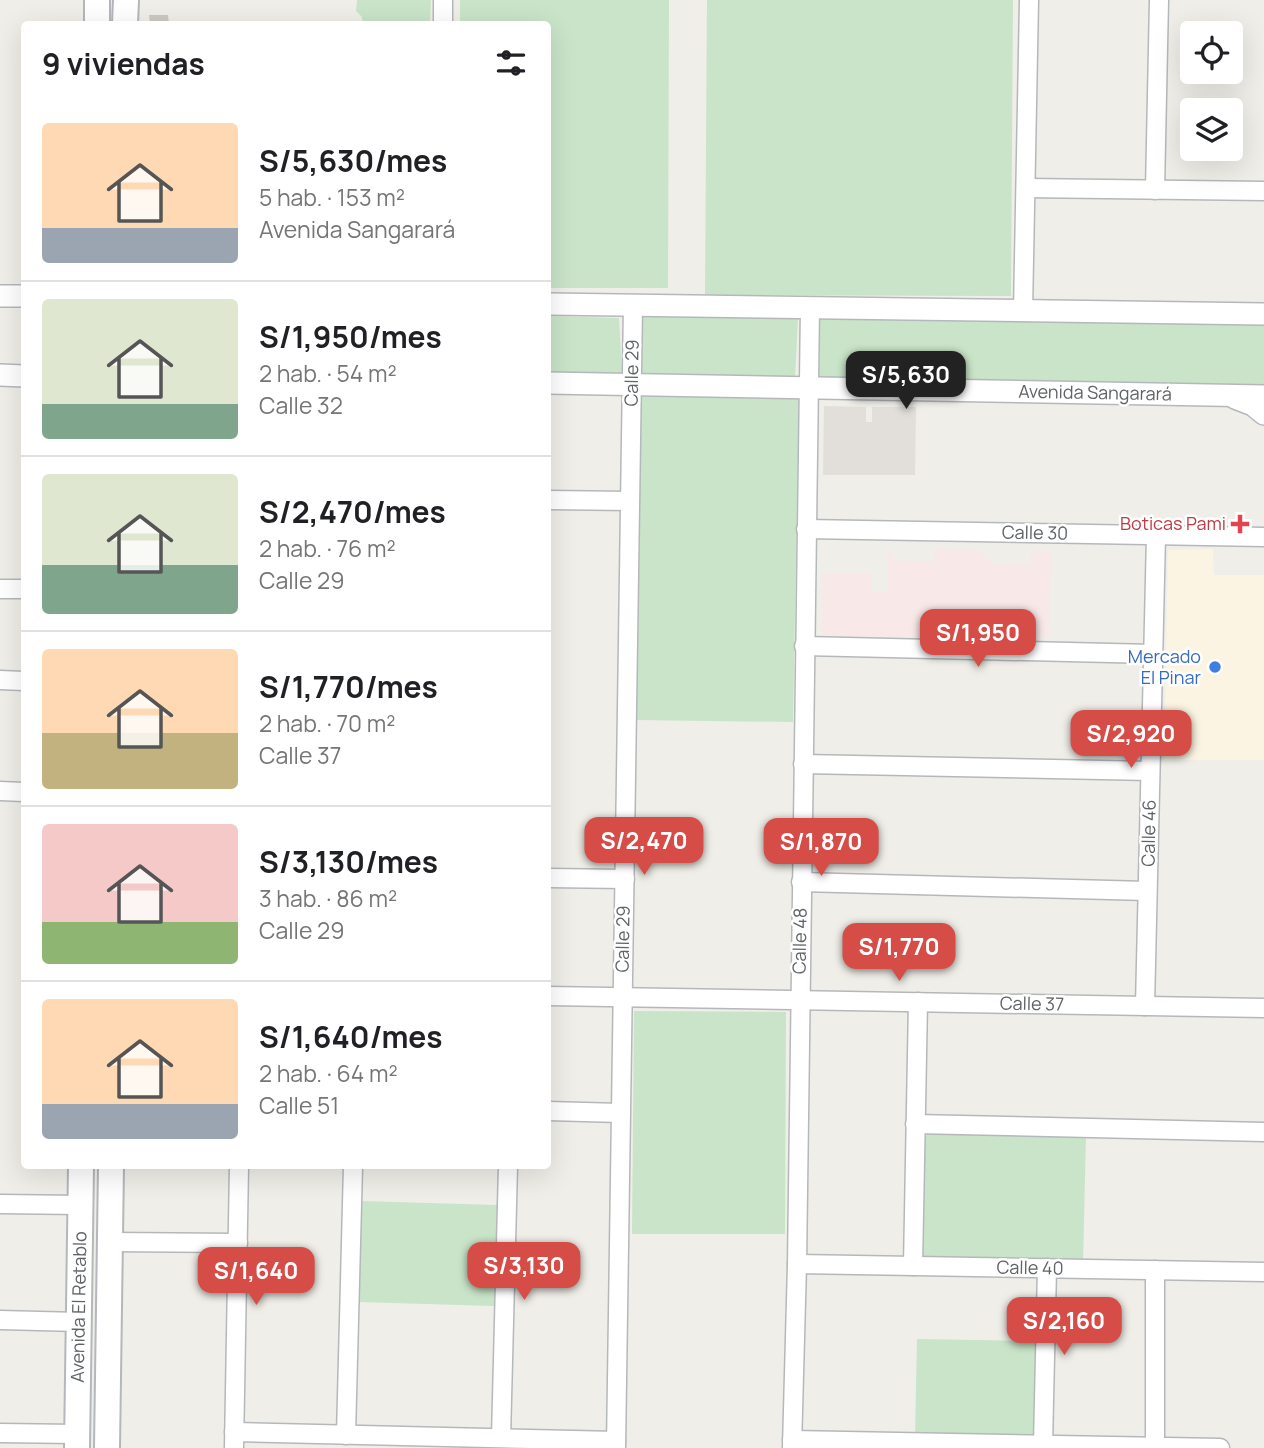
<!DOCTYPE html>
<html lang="es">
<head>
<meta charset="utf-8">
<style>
	body { margin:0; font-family:Manrope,sans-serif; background:#f2f2f2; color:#202124; height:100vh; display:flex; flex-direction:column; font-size:26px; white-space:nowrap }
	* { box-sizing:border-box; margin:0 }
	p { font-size:23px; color:#757577 }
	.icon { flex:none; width:38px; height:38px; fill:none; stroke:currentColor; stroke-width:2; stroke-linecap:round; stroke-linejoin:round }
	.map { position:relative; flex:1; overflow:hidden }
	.panel { position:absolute; left:21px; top:21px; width:530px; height:1148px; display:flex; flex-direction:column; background:#fff; border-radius:7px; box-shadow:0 7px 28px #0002 }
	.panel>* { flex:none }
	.tools { position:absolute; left:1180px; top:21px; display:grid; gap:14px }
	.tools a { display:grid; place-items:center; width:63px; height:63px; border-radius:7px; background:#fff; box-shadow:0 7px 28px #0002; font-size:35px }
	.price { position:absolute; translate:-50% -60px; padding:0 16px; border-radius:14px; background:#d64d48; color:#fff; font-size:23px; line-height:46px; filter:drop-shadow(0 2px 4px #0008) }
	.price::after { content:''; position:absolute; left:50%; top:42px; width:21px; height:16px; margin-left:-10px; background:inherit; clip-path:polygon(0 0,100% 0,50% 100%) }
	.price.on { background:#222; color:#fff }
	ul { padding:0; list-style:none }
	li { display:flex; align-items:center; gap:21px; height:175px; padding:0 21px }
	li+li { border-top:2px solid #e0e0e0 }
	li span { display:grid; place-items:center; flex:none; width:196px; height:140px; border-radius:7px; color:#555 }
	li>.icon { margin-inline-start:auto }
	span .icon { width:84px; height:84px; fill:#fffc; stroke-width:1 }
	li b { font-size:30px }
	h2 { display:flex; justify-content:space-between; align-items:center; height:84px; padding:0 21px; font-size:30px }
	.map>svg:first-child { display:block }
</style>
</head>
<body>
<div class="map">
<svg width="1264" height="1448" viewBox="0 0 1264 1448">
	<rect width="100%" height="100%" fill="#f0eee8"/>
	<!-- commercial -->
	<path fill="#fbf4e2" d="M1213,549L1214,575H1264V760H1164L1168,550Z"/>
	<!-- education -->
	<path fill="#e2dfda" d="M824,406L866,407V422H872V407H916L915,475H823Z"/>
	<!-- medical -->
	<path fill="#f9e8e8" d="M888,549L898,561H934L935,549H978L993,564L1030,565L1031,550L1051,551L1049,638L822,636L823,574H872L871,592H887Z"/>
	<!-- green -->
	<g fill="#c9e4c8">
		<path d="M357,0H431L430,24H362V17L356,11Z"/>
		<path d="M460,0H669L668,288H548V24H460Z"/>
		<path d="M707,0H1013L1011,296L705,295Z"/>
		<path d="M820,315L1264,324V389L817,383Z"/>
		<path d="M548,316L619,318L622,373H548Z"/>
		<path d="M642,317L798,318L795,380L639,378Z"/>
		<path d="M641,394L799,396L793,722L635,720Z"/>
		<path d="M634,1011L786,1012L785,1234H632Z"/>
		<path d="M921,1131L1086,1135L1083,1262L918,1258Z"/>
		<path d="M362,1201L497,1205L494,1306L359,1302Z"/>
		<path d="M917,1339L1037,1341L1035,1438L915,1436Z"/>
	</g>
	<!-- building -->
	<path fill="#cbc9c4" d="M149,15H168L169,24H150Z"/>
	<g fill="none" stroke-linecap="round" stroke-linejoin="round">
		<!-- minor casing -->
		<g stroke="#b5b8bb" stroke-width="21">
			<g id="minor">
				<path d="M443,24V0"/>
				<path d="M1026,188L1264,191"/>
				<path d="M1155,190L1159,0"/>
				<path d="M1023,311L1029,0"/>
				<path d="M548,500L630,501"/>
				<path d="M806,529L1264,537"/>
				<path d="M0,589H24"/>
				<path d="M804,646L1153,654"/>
				<path d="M0,680L24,681"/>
				<path d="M803,764L1150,771"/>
				<path d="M0,791L24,792"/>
				<path d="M548,878L625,879"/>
				<path d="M801,882L1147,891"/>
				<path d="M548,996L1264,1008"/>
				<path d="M1145,1006L1156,535"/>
				<path d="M548,1111L620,1113"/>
				<path d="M915,1124L1264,1132"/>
				<path d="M0,1204L81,1205"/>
				<path d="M110,1242L238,1243"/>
				<path d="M797,1264L1264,1272"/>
				<path d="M913,1266L918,1002"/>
				<path d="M1155,1270V1447"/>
				<path d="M0,1320L79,1322"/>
				<path d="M234,1432L616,1441"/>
				<path d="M0,1433L77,1434"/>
				<path d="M346,1435L353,1166"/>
				<path d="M501,1438L508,1166"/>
				<path d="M792,1440L1220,1448"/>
				<path d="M1043,1445L1047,1268"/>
				<path d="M234,1448L239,1166"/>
				<path d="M616,1448L633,305"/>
				<path d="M792,1448L797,1264L810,307"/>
			</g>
		</g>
		<!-- tertiary casing -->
		<g stroke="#b5b8bb" stroke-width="24">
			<g id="tertiary">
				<path d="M0,296H24"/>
				<path d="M548,304L1264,314"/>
				<path d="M0,375L24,376"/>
				<path d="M548,383L1264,396"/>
				<path d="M1235,398L1253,405L1264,414"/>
			</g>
		</g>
		<!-- secondary casing -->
		<g stroke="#b4b7bb" stroke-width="28">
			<g id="secondary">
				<path d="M97,24V0"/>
				<path d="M125,24L126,0"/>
				<path d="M77,1448L81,1166"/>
				<path d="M107,1448L111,1166"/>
			</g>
		</g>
		<!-- minor -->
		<use href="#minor" stroke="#fff" stroke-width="18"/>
		<!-- tertiary -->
		<use href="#tertiary" stroke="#fff" stroke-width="21"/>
		<!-- secondary -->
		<use href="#secondary" stroke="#fff" stroke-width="24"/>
	</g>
	<!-- markers -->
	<path fill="#e0444e" stroke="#fff" stroke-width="2.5" d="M1236.5 513.5h7v7h7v7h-7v7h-7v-7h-7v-7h7z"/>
	<circle fill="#3f7fe0" stroke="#fff" stroke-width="2.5" cx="1215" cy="667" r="7"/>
	<g text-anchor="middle" stroke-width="5" stroke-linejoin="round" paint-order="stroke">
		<!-- street labels -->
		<g font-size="18" fill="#5f6366" stroke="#fff">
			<text transform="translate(632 373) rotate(-89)" y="6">Calle 29</text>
			<text transform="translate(1095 393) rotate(1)" y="6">Avenida Sangarará</text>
			<text transform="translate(1035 533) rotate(1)" y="6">Calle 30</text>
			<text transform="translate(1149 833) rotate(-89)" y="6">Calle 46</text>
			<text transform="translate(623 939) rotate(-89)" y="6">Calle 29</text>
			<text transform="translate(800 941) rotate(-89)" y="6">Calle 48</text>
			<text transform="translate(1032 1004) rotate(1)" y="6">Calle 37</text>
			<text transform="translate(1030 1268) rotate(1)" y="6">Calle 40</text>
			<text transform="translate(79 1307) rotate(-89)" y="6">Avenida El Retablo</text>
		</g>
		<!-- health labels -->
		<g font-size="18" fill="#be3a42" stroke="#fff" text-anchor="end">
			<text x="1226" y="530">Boticas Pami</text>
		</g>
		<!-- shop labels -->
		<g font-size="18" fill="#366cbe" stroke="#fff" text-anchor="end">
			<text x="1201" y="663">Mercado<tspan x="1201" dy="21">El Pinar</tspan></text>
		</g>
	</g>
</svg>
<div class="tools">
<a><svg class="icon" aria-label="locate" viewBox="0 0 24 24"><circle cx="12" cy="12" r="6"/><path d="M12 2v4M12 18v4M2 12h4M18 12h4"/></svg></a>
<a><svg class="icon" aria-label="layers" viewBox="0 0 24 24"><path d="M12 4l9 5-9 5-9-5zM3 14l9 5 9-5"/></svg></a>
</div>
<b class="price on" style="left:906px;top:411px">S/5,630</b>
<b class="price" style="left:978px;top:669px">S/1,950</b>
<b class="price" style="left:1131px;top:770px">S/2,920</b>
<b class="price" style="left:644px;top:877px">S/2,470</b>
<b class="price" style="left:821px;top:878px">S/1,870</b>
<b class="price" style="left:899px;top:983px">S/1,770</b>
<b class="price" style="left:524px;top:1302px">S/3,130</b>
<b class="price" style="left:256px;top:1307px">S/1,640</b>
<b class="price" style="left:1064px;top:1357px">S/2,160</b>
<section class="panel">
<h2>9 viviendas<svg class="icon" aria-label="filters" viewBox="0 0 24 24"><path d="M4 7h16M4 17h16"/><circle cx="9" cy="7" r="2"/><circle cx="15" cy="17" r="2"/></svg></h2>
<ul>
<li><span style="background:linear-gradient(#ffd9b3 75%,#9aa5b1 0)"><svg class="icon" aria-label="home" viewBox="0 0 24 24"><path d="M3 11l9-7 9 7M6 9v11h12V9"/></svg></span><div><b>S/5,630/mes</b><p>5 hab. · 153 m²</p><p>Avenida Sangarará</p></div></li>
<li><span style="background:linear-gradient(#dfe7d0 75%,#7fa58c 0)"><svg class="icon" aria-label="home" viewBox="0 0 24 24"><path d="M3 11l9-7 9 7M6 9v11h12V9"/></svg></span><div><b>S/1,950/mes</b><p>2 hab. · 54 m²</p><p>Calle 32</p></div></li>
<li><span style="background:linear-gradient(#dfe7d0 65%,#7fa58c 0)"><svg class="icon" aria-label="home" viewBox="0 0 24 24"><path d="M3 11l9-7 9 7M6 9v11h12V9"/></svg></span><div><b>S/2,470/mes</b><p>2 hab. · 76 m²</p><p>Calle 29</p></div></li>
<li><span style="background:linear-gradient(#ffd9b3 60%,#c2b280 0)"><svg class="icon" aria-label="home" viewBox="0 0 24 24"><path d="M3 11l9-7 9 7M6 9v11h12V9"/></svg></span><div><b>S/1,770/mes</b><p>2 hab. · 70 m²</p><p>Calle 37</p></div></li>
<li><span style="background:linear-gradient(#f6c9c9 70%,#8fb573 0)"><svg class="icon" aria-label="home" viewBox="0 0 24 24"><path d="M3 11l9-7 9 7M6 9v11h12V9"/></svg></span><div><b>S/3,130/mes</b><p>3 hab. · 86 m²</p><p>Calle 29</p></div></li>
<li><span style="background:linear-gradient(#ffd9b3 75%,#9aa5b1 0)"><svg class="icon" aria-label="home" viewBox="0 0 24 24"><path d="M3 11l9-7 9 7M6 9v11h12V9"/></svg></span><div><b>S/1,640/mes</b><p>2 hab. · 64 m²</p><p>Calle 51</p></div></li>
</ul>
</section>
</div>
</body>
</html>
